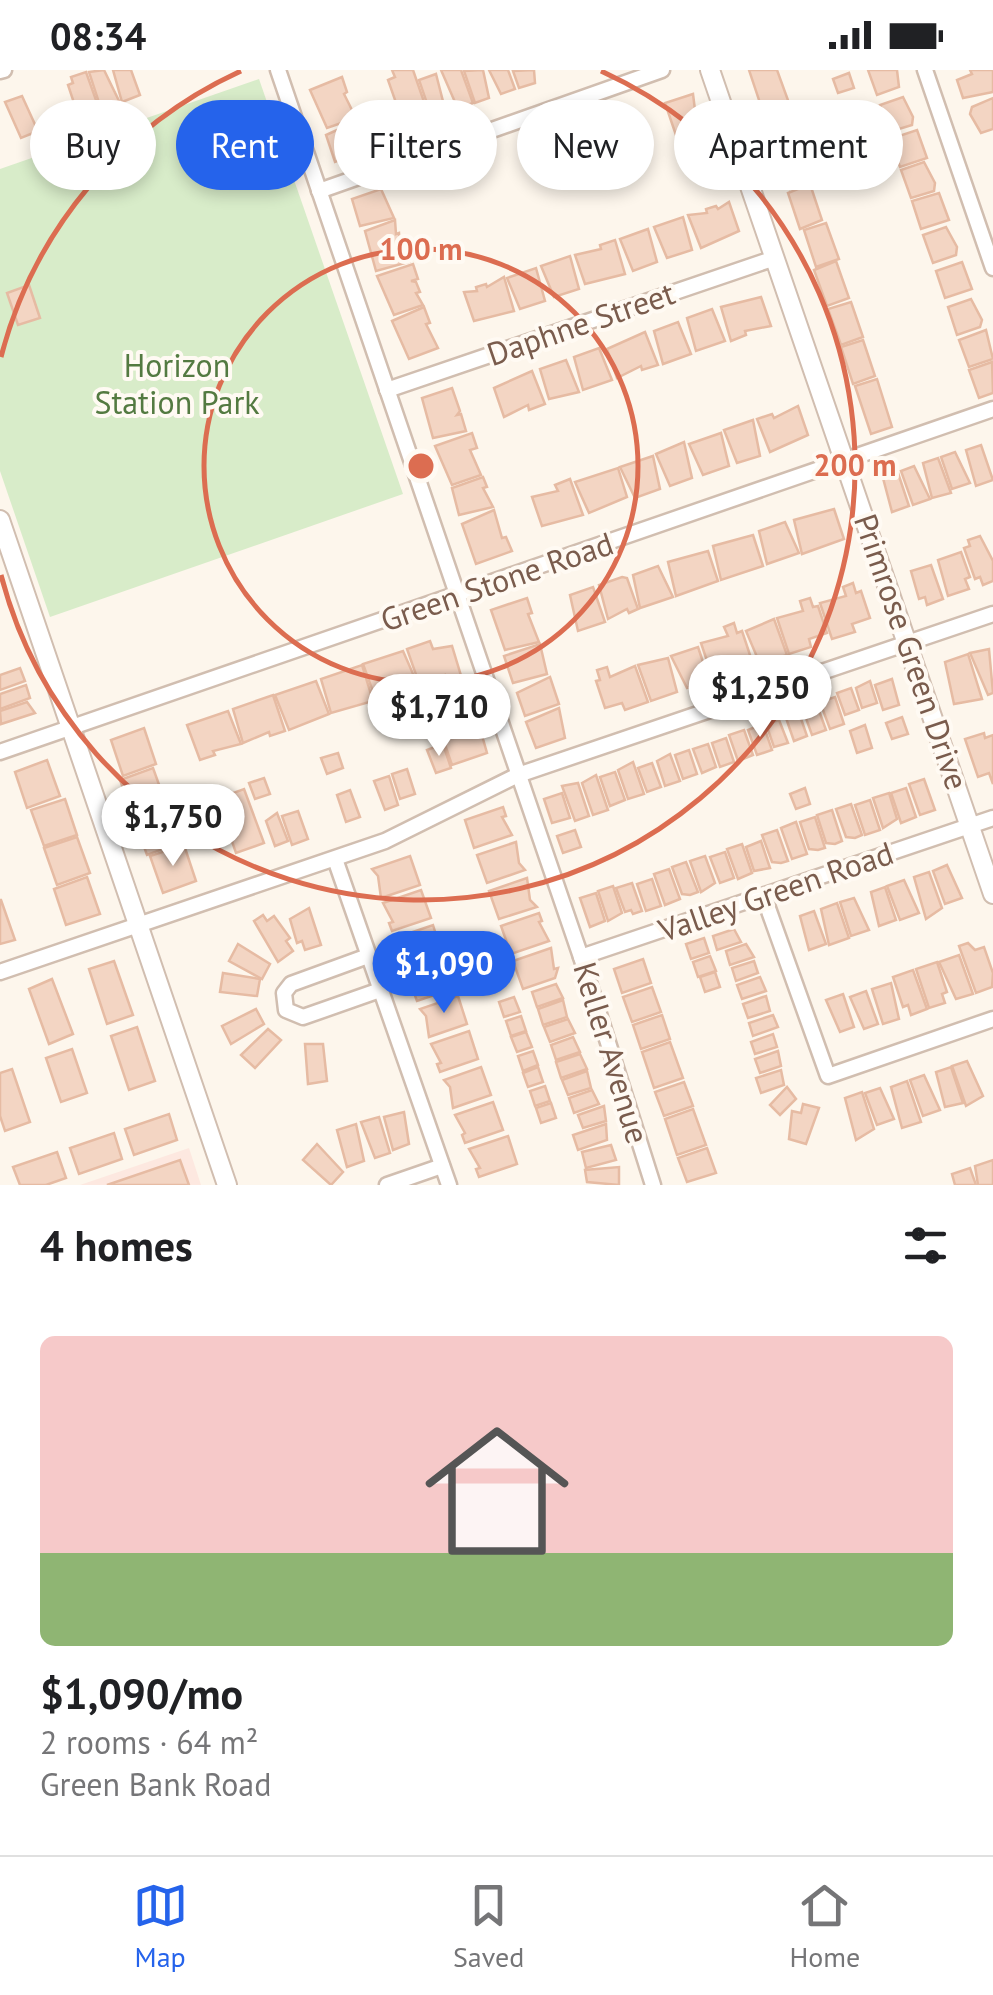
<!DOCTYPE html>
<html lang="en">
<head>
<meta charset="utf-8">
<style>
	body { margin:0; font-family:"PT Sans",sans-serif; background:#f2f2f2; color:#202124; height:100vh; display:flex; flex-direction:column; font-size:38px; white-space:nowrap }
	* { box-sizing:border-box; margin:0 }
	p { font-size:32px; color:#757577 }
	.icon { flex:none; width:55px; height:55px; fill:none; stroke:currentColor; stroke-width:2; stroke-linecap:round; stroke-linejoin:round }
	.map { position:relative; height:1115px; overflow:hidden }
	.panel { display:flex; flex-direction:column; background:#fff; flex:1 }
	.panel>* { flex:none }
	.hud { position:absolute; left:30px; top:30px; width:935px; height:90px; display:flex; gap:20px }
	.price { position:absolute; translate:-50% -85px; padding:0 22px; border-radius:35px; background:#fff; color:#222; font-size:32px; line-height:65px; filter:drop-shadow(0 2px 5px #0008) }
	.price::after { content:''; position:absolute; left:50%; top:60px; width:30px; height:22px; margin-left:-15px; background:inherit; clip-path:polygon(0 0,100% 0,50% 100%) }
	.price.on { background:#2563eb; color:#fff }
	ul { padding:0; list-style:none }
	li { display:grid; align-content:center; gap:20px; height:530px; padding:0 40px }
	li+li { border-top:2px solid #e0e0e0 }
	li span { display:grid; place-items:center; height:310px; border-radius:15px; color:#555 }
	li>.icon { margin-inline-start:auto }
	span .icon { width:180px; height:180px; fill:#fffc; stroke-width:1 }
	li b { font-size:42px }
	h2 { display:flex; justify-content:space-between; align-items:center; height:120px; padding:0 40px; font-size:42px }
	.tag { padding:0 35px; border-radius:45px; background:#fff; box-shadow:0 5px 15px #0003; font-size:35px; line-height:90px }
	.tag.on { background:#2563eb; color:#fff }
	.status { display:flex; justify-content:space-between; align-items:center; height:70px; padding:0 50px; background:#fff; direction:ltr }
	.status svg { height:28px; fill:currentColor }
	.dock { display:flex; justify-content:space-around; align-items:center; height:140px; border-top:2px solid #e0e0e0; background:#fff; font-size:28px; color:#757577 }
	.dock a { display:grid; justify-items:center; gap:5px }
	.dock .on { color:#2563eb }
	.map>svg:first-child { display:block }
</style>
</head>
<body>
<div class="status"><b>08:34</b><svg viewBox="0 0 49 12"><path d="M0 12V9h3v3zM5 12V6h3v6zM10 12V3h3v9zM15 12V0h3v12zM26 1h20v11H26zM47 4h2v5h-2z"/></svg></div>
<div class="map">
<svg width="993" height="1115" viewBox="0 0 993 1115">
	<rect width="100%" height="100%" fill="#fdf6ec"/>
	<!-- commercial -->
	<path fill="#fde8e0" d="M189,1078L201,1115H80Z"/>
	<!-- green -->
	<path fill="#d8ecc9" d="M259,9L403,424L50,547L0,401V99Z"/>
	<!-- building -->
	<g fill="#f3d5c3" stroke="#e6bba3" stroke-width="2.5">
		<path d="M104,0L120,33L102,42L89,2Z"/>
		<path d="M113,0H131L140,25L122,32Z"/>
		<path d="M392,0H413L430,49L414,54L413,49L401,47L388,10L395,7Z"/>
		<path d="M441,0H461L473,33L458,39Z"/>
		<path d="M483,0L489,28L475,33L464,1Z"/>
		<path d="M489,0H508L515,19L501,24Z"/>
		<path d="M534,0L535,13L519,18L513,1Z"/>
		<path d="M749,0H777L789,33L763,42Z"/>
		<path d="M868,0H897L899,17L877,25Z"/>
		<path d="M970,0H993V22L963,28L957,10L972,4Z"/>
		<path d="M86,2L101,44L91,48L94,56L83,60L68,15L73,13L71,7Z"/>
		<path d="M849,3L854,18L838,23L833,9Z"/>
		<path d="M436,4L446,43L432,48L419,10Z"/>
		<path d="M342,7L347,22L344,24L356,48L327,58L310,20Z"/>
		<path d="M693,24L696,48L710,74L687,82L682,70L678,71L665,33Z"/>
		<path d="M22,26L38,61L21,68L5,32Z"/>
		<path d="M903,27L913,47L912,55L889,62L880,35Z"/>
		<path d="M993,28V59L981,63L970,44L972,37Z"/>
		<path d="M786,37L799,73L777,82L765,46Z"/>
		<path d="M613,45H624L632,68L617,73L608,47Z"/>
		<path d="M605,48L613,71L597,79L589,54Z"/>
		<path d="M357,51L363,69L357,71L364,82L335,92L326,65Z"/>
		<path d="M586,55L595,80L580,85L572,63Z"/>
		<path d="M917,60L927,88L900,97L890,69Z"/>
		<path d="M570,63L579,89L564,94L554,67Z"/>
		<path d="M551,68L558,90L542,95L535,73Z"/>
		<path d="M799,77L811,112L790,119L778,85Z"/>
		<path d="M924,92L935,113L934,121L911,128L901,100Z"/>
		<path d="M810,114L822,150L800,159L788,123Z"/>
		<path d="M381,119L394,148L360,156L352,129Z"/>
		<path d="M939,123L949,150L921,159L912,131Z"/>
		<path d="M729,132L739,161L701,178L688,145L707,143L706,139L716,136L718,139Z"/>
		<path d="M683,147L692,180L667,188L654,157Z"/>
		<path d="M395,150L396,164L399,163L400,177L404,176L409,192L376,201L365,161Z"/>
		<path d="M826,153L839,189L816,197L804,160Z"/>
		<path d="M946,157L957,177L956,185L933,193L923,165Z"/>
		<path d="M648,159L657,192L633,201L620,169Z"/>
		<path d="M615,170L625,204L585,214L575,185L601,179L600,175Z"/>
		<path d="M570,186L579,219L554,227L541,196Z"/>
		<path d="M836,191L849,228L827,236L814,200Z"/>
		<path d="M962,192L972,219L945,228L936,201Z"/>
		<path d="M413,194L418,209L411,211L416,212L420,222L416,223L423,235L394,245L377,206Z"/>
		<path d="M536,198L545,231L520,239L507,208Z"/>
		<path d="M504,207L514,241L474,251L464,222L477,221L476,217L486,214L487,217Z"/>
		<path d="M29,215L40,248L18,255L7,223Z"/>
		<path d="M761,227L771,256L745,261L746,265L731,271L721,237Z"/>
		<path d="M971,229L982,250L980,257L957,265L948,237Z"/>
		<path d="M851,232L863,267L841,275L828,239Z"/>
		<path d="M424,237L430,253L426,254L438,278L409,289L392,251Z"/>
		<path d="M712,239L725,271L696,281L687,248Z"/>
		<path d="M678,252L691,284L663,294L654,261Z"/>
		<path d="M986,260L993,289L969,297L959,270Z"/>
		<path d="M645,262L658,295L642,300L641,296L617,308L607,279Z"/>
		<path d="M863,270L875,306L853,314L841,277Z"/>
		<path d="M599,278L612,310L583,320L574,287Z"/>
		<path d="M566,290L579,322L549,329L540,299Z"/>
		<path d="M992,292L993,323L979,328L969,300Z"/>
		<path d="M532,301L545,334L529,340L528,335L504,347L494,318Z"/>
		<path d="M877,309L892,357L871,364L855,316Z"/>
		<path d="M452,318L460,341L457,345L461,344L466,361L433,368L422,328Z"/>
		<path d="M798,336L808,365L770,382L757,349L772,344L774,348Z"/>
		<path d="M753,350L760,386L737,393L724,360Z"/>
		<path d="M472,363L477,378L470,380L481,405L452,415L435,376Z"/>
		<path d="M721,363L729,396L703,405L689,374Z"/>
		<path d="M684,372L692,408L670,416L656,384Z"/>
		<path d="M981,375L993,410L976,416L966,380Z"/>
		<path d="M955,382L970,413L952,419L941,387Z"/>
		<path d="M653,386L660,419L635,428L620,397Z"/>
		<path d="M938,388L951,423L932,428L923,393Z"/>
		<path d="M914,396L930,429L913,435L901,401Z"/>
		<path d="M618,398L627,427L589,443L575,412Z"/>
		<path d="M898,403L909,436L892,442L883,408Z"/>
		<path d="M483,407L487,417L483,418L493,437L459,445L452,418Z"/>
		<path d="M570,409L583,445L542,456L532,427L558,421L555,415Z"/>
		<path d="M834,439L844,469L802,484L794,450Z"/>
		<path d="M494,440L502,468L506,467L512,481L476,494L462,454Z"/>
		<path d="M785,452L799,483L767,494L759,461Z"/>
		<path d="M753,465L763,496L721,510L713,476Z"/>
		<path d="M980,466L993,491V511L983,515L980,507L975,509L964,478L970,476L968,470Z"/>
		<path d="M708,481L718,511L676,526L668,492Z"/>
		<path d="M961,482L970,507L965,509L969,519L948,526L938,490Z"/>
		<path d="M931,495L943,529L927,535L925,527L919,529L911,501Z"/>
		<path d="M658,496L673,527L640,538L633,505Z"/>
		<path d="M622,507L627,508L638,539L629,543L627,539L608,549L599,515Z"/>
		<path d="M853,513L856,523L861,521L870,548L852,554L855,562L832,569L820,533L846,526L843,517Z"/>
		<path d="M593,517L605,552L578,561L570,525Z"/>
		<path d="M527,528L532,543L528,544L539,572L505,580L491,540Z"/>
		<path d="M810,528L813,537L818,536L827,563L809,569L811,577L789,584L777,548L803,541L800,531Z"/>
		<path d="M774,549L787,585L760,594L746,561Z"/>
		<path d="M734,553L737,563L742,561L751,588L733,594L736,602L713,609L701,573L728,566L724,557Z"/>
		<path d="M430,571L433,579L452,576L462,609L448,614L445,605L420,616L407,579Z"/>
		<path d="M540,574L547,604L513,613L504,586Z"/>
		<path d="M698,577L709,610L687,618L671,586Z"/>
		<path d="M989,579L993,623L988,625L970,583Z"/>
		<path d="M403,581L417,613L376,630L363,594Z"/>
		<path d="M968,584L982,629L954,634L945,592Z"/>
		<path d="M668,588L677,622L651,631L638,595Z"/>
		<path d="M362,595L373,631L331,643L321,609Z"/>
		<path d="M635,596L648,632L625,640L622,633L605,638L596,611L600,610L597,600L607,597L610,607Z"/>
		<path d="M20,598L25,611L0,620V605Z"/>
		<path d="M550,607L559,634L525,646L517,623Z"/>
		<path d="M892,609L899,635L883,640L875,615Z"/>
		<path d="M316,611L329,644L289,660L275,625Z"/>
		<path d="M870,611L877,633L862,638L856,618Z"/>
		<path d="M26,615L30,628L0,639V624Z"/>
		<path d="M851,618L859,640L845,645L837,623Z"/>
		<path d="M273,625L285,661L270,666L269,662L243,673L233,639Z"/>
		<path d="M835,627L844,654L830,659L820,632Z"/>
		<path d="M27,632L35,643L1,654L0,641Z"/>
		<path d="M817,635L826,660L812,665L803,640Z"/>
		<path d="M559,638L565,668L536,678L526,652Z"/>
		<path d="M228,641L241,674L213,681L215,685L200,690L187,655Z"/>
		<path d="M799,643L807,666L794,671L786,648Z"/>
		<path d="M468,646L469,651L477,648L487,683L452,695L440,660Z"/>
		<path d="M902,647L908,664L892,669L886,653Z"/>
		<path d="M779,650L788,673L774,677L766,654Z"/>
		<path d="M763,654L772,680L757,685L748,660Z"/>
		<path d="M865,655L872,678L857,683L850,661Z"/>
		<path d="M144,658L156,694L123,706L111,670Z"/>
		<path d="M744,660L753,685L738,691L729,665Z"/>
		<path d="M984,663L985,668L993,665V714L989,703L978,707L965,669Z"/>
		<path d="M726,668L734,692L720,697L712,673Z"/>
		<path d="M443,674L451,698L436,703L427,680Z"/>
		<path d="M708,674L716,697L702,703L693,679Z"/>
		<path d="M689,680L697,704L683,709L675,685Z"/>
		<path d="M338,683L343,698L327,704L321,688Z"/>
		<path d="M670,684L680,711L665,716L657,691Z"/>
		<path d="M47,690L60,726L27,738L15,702Z"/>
		<path d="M633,692L644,724L628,729L618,700Z"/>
		<path d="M652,693L661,717L647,722L638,698Z"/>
		<path d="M153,698L166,734L133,746L120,710Z"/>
		<path d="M407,699L415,724L400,729L392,704Z"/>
		<path d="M615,702L625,730L610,736L600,707Z"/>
		<path d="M596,705L608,740L593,745L582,713Z"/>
		<path d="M389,706L398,735L385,740L374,711Z"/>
		<path d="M264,708L270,724L255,729L249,713Z"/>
		<path d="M924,709L935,740L920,745L909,714Z"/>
		<path d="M578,713L589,746L575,751L562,716Z"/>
		<path d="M805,718L810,734L796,739L790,724Z"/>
		<path d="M906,718L916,747L901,753L891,723Z"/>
		<path d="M244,719L264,773L236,783L228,760L232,758L225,726Z"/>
		<path d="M350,720L360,747L346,752L337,725Z"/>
		<path d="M562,723L570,748L552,753L544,729Z"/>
		<path d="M889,723L897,749L883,758L873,728Z"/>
		<path d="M65,729L77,765L44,776L31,740Z"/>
		<path d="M870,730L880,760L865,765L855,735Z"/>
		<path d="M851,734L862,765L855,768L846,767L836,739Z"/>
		<path d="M167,737L179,773L147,785L134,749Z"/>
		<path d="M503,737L506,746L502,747L512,765L474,778L465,750Z"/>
		<path d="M832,740L842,771L835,774L826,773L817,745Z"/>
		<path d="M298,741L308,769L292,775L282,746Z"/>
		<path d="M277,743L288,771L275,776L266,751Z"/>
		<path d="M815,747L825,778L818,780L809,779L800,752Z"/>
		<path d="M796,752L807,784L792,789L781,758Z"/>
		<path d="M575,760L581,777L563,783L557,766Z"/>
		<path d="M777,760L788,791L781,793L772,792L762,765Z"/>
		<path d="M77,767L90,803L57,815L44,778Z"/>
		<path d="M761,771L770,798L754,801L746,777Z"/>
		<path d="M516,772L519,793L525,800L487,813L477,785Z"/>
		<path d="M742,774L752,803L738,809L727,779Z"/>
		<path d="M184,775L196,811L163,823L150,786Z"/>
		<path d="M725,782L734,808L720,813L710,787Z"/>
		<path d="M410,786L420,815L381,828L378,806L372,799Z"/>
		<path d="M705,786L715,813L701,822L690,791Z"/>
		<path d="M686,792L698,822L690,825L682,824L672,797Z"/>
		<path d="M947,795L962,828L945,834L933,801Z"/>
		<path d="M669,799L680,829L665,835L654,804Z"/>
		<path d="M929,802L942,838L926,849L914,807Z"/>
		<path d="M87,807L100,844L66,855L54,819Z"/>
		<path d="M527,808L530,830L537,837L499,849L489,821Z"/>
		<path d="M652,809L661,836L646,841L637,814Z"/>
		<path d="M904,810L919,843L900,850L887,816Z"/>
		<path d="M632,813L642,841L633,844L631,840L625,842L616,818Z"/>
		<path d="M613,816L622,843L608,851L598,821Z"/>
		<path d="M885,817L896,850L879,856L871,822Z"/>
		<path d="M421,820L431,848L392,861L389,853L393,852L383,833Z"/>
		<path d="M596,823L605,851L590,857L580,828Z"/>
		<path d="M854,828L869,860L851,866L840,832Z"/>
		<path d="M1,830L15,870L0,874V830Z"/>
		<path d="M837,833L849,868L829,875L821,839Z"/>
		<path d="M309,838L321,875L305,880L302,871L297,873L290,849Z"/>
		<path d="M814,841L826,874L809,880L800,846Z"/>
		<path d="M539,843L542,851L539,852L549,871L511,884L501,856Z"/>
		<path d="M263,845L267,851L274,846L290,868L286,871L293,881L278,892L254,851Z"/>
		<path d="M433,855L442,884L404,897L401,888L405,887L395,868Z"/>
		<path d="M734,859L741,872L717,880L713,866Z"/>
		<path d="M704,868L709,883L691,889L686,874Z"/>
		<path d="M968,873L975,880L984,877L993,903L992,917L976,923L959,876Z"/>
		<path d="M238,874L270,894L262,909L229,891Z"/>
		<path d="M746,874L754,887L730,895L726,881Z"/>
		<path d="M551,878L554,899L558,898L555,908L523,919L513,891Z"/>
		<path d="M959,885L973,924L956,929L939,892Z"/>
		<path d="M710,886L716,901L698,907L693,892Z"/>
		<path d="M643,889L651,913L622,923L614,899Z"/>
		<path d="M445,890L455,918L417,931L414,923L417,922L407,903Z"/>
		<path d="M114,891L133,945L107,954L89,899Z"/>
		<path d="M754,891L758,903L736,911L732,898Z"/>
		<path d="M937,892L947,922L942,924L945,933L929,938L916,899Z"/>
		<path d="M913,900L927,939L911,945L908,935L903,937L893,907Z"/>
		<path d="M715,902L720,917L705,922L700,907Z"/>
		<path d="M223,903L260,909L257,926L220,922Z"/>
		<path d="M760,907L766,921L742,929L737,915Z"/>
		<path d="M52,909L73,964L49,974L29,919Z"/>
		<path d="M891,913L899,949L883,954L872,919Z"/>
		<path d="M556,914L563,928L537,937L532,922Z"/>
		<path d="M652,917L661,942L632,952L623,927Z"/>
		<path d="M866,921L878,954L864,959L850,927Z"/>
		<path d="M843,924L854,957L840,962L826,930Z"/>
		<path d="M458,926L467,954L429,967L426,946L420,939Z"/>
		<path d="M766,926L770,941L748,948L743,934Z"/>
		<path d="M514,927L520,942L504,947L499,932Z"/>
		<path d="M563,930L567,947L543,955L538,939Z"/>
		<path d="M256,939L264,954L231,974L222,956Z"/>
		<path d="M662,945L670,969L641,979L633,955Z"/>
		<path d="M773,945L778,957L753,966L749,953Z"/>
		<path d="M521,946L526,961L511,966L506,951Z"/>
		<path d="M568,949L575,963L550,972L544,957Z"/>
		<path d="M137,957L155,1011L129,1020L111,966Z"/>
		<path d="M268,959L281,970L255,998L241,985Z"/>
		<path d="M469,961L478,989L440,1002L437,994L441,993L431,974Z"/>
		<path d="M526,962L532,977L517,982L511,967Z"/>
		<path d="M773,964L777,977L755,984L751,972Z"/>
		<path d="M573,967L580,982L556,990L551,975Z"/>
		<path d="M670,972L683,1008L654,1018L642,982Z"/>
		<path d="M305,974H323L327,1011L308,1014Z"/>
		<path d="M72,979L87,1023L61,1032L46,988Z"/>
		<path d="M533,981L538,995L523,1001L518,986Z"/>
		<path d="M778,981L781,996L760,1003L755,989Z"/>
		<path d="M580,984L587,999L561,1008L556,992Z"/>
		<path d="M967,991L983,1026L966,1036L952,996Z"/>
		<path d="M481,997L491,1025L453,1038L450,1017L444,1010Z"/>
		<path d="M538,997L543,1012L528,1017L523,1003Z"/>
		<path d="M951,997L963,1033L945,1037L936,1002Z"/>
		<path d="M12,999L30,1052L5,1061L0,1046V1003Z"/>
		<path d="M781,1000L784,1015L761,1023L756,1008Z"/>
		<path d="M587,1001L591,1018L568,1025L562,1010Z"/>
		<path d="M924,1005L940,1040L923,1046L910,1010Z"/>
		<path d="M907,1011L921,1052L902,1058L891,1017Z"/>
		<path d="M684,1012L693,1036L664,1046L655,1022Z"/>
		<path d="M545,1016L550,1031L535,1036L530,1021Z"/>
		<path d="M787,1017L796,1029L780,1045L770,1035Z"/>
		<path d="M880,1018L894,1049L877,1055L865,1023Z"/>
		<path d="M592,1020L599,1034L574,1043L569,1028Z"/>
		<path d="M862,1022L874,1059L856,1070L845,1028Z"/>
		<path d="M493,1032L503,1060L465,1073L462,1065L465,1063L455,1045Z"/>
		<path d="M551,1033L556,1048L541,1053L536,1038Z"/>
		<path d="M803,1034L819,1038L806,1074L789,1069L792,1041L801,1043Z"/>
		<path d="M604,1036L606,1051L583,1058L578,1045Z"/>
		<path d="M693,1039L706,1075L677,1085L665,1049Z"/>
		<path d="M404,1042L409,1074L393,1080L384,1047Z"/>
		<path d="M169,1044L177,1070L134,1085L125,1059Z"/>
		<path d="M379,1047L390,1083L375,1088L361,1052Z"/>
		<path d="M356,1054L364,1091L347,1097L337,1060Z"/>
		<path d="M606,1054L607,1070L578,1080L573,1065Z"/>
		<path d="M114,1063L122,1089L79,1104L70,1078Z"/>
		<path d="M508,1066L517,1094L479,1107L476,1099L480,1098L469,1079Z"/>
		<path d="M317,1074L343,1102L331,1115L303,1090Z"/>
		<path d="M611,1075L616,1090L586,1098L582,1082Z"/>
		<path d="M707,1078L716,1103L687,1112L678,1088Z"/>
		<path d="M57,1082L66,1108L46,1115H20L13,1097Z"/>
		<path d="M180,1090L189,1115H107Z"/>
		<path d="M993,1090V1115H978L975,1096Z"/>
		<path d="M619,1097V1115L587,1112L585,1100Z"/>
		<path d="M970,1098L976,1115H955L952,1104Z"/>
	</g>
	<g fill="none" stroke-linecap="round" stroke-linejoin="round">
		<!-- minor casing -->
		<g stroke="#d1beb0" stroke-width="19">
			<g id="minor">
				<path d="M278,0L581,887L653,1115"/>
				<path d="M925,0L993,198"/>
				<path d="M0,1L4,0"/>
				<path d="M319,121L662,0"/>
				<path d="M387,320L775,188"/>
				<path d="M0,682L993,339"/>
				<path d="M335,789L449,1115"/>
				<path d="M764,827L828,1006L993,949"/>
				<path d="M368,886L291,914L284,923L286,940L303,947L380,920"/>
				<path d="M581,887L993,748"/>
				<path d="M0,902L385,771L518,705L993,544"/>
				<path d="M387,1115L442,1096"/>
			</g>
		</g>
		<!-- tertiary casing -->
		<g stroke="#d1beb0" stroke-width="22">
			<g id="tertiary">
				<path d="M710,0L993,824"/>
				<path d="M0,450L227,1115"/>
			</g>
		</g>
		<!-- minor -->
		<use href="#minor" stroke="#fff" stroke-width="14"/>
		<!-- tertiary -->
		<use href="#tertiary" stroke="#fff" stroke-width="18"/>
	</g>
	<!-- distance rings -->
	<g fill="none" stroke="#dc6d51" stroke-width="5">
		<circle cx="421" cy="396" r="217"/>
		<path d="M1 287A434 434 0 0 1 241 1M601 1A434 434 0 1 1 1 505"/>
	</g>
	<g text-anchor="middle" stroke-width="8" stroke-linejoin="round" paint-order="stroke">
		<!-- street labels -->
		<g font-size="32" fill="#7a5c4d" stroke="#fffaf3">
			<text transform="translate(581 254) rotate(-19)" y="11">Daphne Street</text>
			<text transform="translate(497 512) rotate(-19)" y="11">Green Stone Road</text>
			<text transform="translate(911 582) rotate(71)" y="11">Primrose Green Drive</text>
			<text transform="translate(776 822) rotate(-19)" y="11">Valley Green Road</text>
			<text transform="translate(611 983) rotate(73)" y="11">Keller Avenue</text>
		</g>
		<!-- park labels -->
		<g font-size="32" fill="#537a41" stroke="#fffaf3">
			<text x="177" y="307">Horizon<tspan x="177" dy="37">Station Park</tspan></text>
		</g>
	</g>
	<circle cx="421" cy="396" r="15" fill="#dc6d51" stroke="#fffaf3" stroke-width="5"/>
	<g font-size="30" text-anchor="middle" font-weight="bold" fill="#dc6d51" stroke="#fffaf3" stroke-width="8" stroke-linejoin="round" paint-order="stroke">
		<text x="421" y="190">100 m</text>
		<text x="855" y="406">200 m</text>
	</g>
</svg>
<b class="price" style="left:760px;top:670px">$1,250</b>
<b class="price" style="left:439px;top:689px">$1,710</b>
<b class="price" style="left:173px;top:799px">$1,750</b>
<b class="price on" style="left:444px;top:946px">$1,090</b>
<div class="hud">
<a class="tag">Buy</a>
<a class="tag on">Rent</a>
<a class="tag">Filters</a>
<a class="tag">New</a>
<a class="tag">Apartment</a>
</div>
</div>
<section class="panel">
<h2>4 homes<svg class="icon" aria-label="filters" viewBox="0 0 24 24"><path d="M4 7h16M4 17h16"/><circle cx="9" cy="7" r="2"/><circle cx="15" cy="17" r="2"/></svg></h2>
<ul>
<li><span style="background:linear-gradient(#f6c9c9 70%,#8fb573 0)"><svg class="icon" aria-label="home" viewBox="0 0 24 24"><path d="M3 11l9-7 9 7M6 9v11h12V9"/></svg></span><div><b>$1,090/mo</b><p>2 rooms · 64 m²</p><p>Green Bank Road</p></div></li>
</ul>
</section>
<nav class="dock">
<a class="on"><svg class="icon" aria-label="map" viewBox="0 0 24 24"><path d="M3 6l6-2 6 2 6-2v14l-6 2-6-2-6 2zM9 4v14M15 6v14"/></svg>Map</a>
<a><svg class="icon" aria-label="saved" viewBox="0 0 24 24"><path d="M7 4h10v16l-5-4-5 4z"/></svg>Saved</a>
<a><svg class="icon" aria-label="home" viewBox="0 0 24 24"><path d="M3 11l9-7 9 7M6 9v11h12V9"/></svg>Home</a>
</nav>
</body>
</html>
